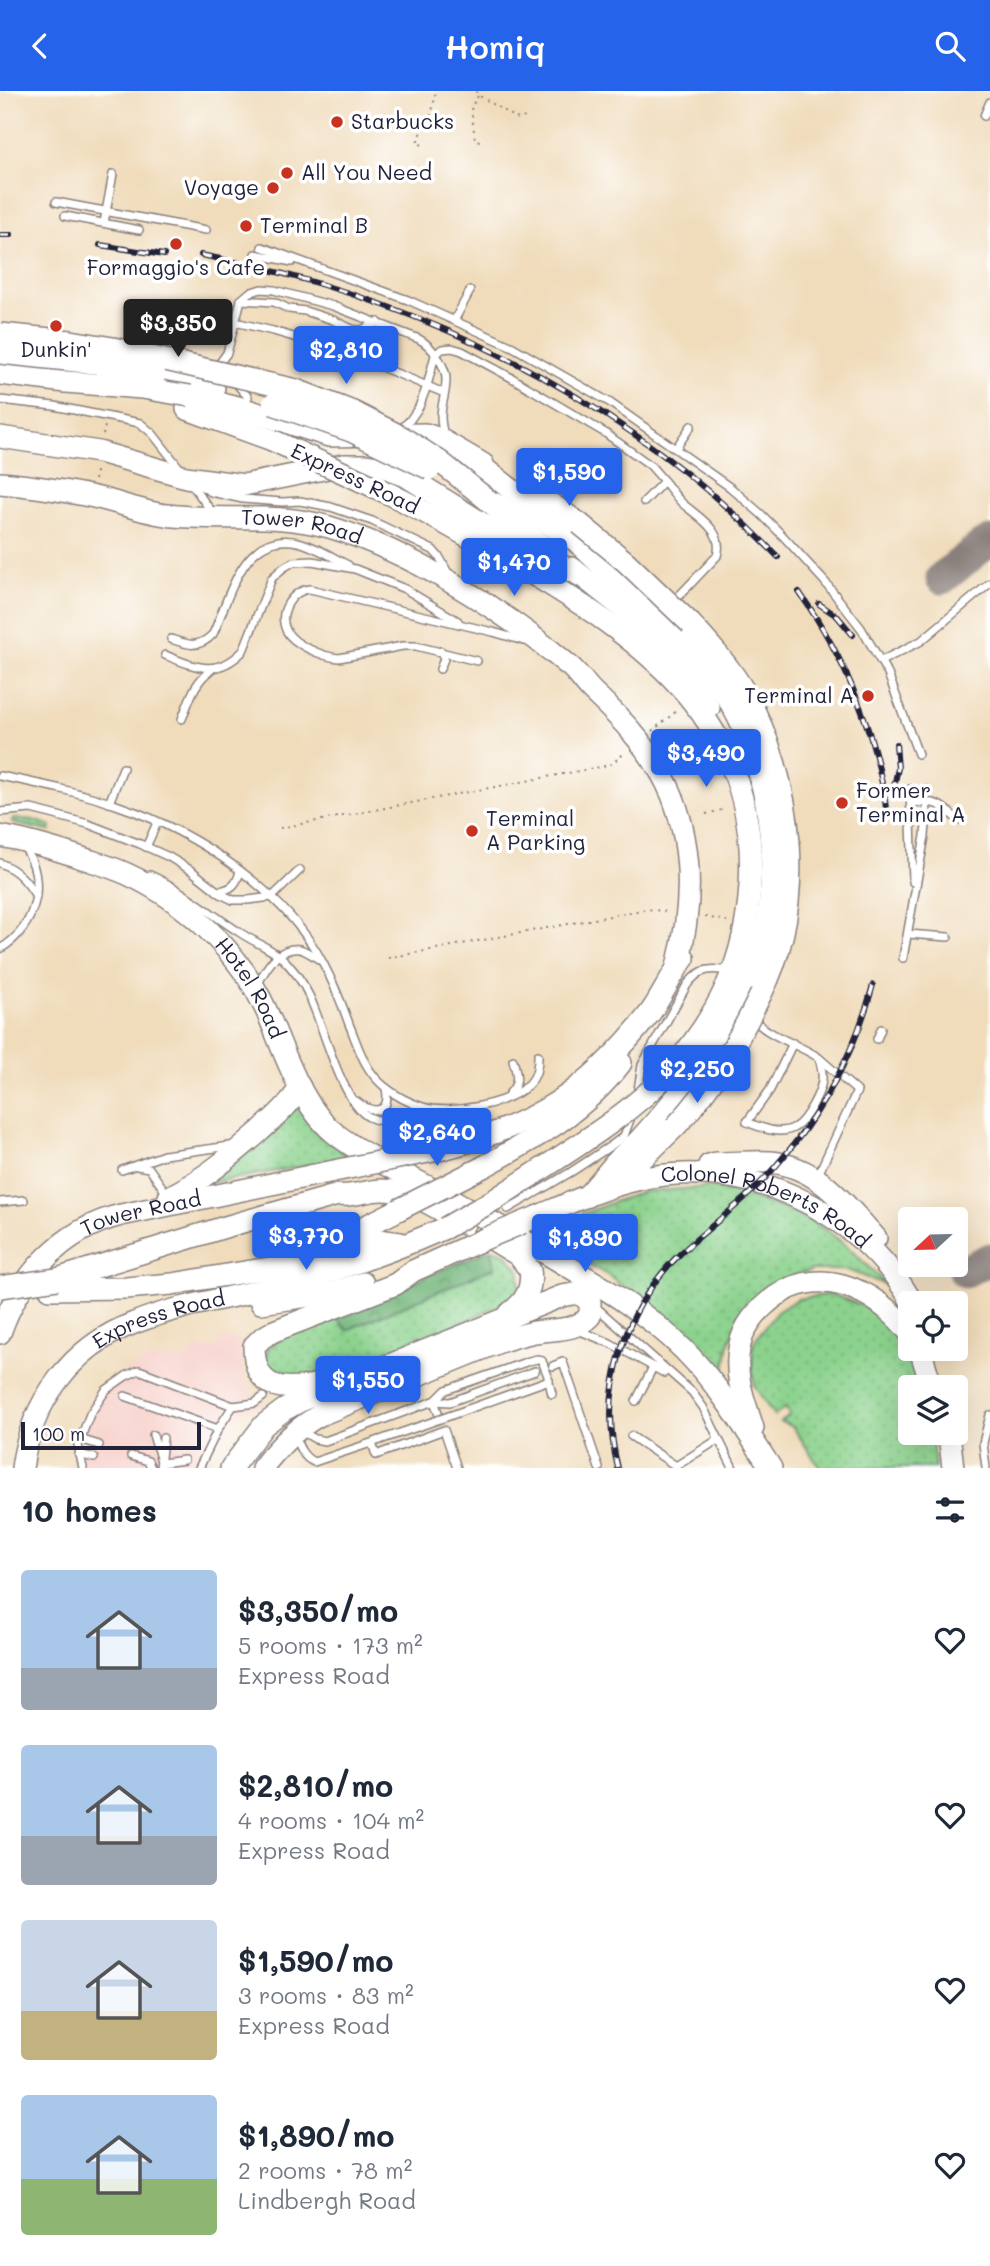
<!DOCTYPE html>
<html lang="en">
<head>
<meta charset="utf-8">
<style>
	body { margin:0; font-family:Mali,sans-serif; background:#f2f2f3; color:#1f2937; height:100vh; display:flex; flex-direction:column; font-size:26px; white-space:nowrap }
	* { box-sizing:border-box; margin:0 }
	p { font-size:23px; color:#747a83 }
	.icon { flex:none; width:38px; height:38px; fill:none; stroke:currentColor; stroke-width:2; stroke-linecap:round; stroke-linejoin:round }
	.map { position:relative; height:1377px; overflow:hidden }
	.drawer { display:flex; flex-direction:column; background:#fff; flex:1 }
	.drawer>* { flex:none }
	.needle { width:46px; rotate:248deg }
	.controls { position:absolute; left:898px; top:1116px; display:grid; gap:14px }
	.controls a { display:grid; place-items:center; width:70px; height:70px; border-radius:7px; background:#fff; box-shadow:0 7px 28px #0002; font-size:35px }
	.scale { position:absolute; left:21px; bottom:18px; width:180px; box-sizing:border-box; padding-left:7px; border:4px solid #22223b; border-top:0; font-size:19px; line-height:24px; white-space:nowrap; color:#22223b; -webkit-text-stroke:5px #fff; paint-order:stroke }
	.price { position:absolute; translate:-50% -60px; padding:0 16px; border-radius:7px; background:#2563eb; color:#fff; font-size:23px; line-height:46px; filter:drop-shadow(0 2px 4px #0008) }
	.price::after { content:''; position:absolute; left:50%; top:42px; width:21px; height:16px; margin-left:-10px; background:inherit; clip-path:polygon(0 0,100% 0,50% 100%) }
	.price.current { background:#222; color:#fff }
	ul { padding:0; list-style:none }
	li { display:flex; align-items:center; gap:21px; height:175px; padding:0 21px }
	li span { display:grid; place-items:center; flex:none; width:196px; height:140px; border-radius:7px; color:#555 }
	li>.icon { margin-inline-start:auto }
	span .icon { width:84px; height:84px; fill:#fffc; stroke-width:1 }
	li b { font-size:30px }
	h2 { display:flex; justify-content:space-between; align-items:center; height:84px; padding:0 21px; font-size:30px }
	header { display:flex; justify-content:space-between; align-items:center; height:91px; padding:0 21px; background:#2563eb; color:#fff; font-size:32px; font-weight:600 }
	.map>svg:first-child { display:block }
</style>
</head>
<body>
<header><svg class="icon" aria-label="back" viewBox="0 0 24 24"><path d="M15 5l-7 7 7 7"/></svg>Homiq<svg class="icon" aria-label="search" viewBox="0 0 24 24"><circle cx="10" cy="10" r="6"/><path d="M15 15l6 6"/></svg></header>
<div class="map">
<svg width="990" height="1377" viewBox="0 0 990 1377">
	<defs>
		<pattern id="grass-dots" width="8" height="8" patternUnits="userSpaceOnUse" patternTransform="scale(1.75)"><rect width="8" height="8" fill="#8cd28d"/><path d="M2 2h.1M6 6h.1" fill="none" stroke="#78b47b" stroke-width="1.8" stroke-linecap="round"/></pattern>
		<pattern id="forest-crowns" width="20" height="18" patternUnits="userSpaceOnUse" patternTransform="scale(1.75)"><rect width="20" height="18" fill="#71b478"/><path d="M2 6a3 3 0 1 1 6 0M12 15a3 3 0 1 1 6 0" fill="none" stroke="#5c9264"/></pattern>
	</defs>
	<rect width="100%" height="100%" fill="#fff"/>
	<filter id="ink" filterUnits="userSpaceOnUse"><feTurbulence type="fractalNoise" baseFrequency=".0143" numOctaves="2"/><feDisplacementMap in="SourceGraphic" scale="14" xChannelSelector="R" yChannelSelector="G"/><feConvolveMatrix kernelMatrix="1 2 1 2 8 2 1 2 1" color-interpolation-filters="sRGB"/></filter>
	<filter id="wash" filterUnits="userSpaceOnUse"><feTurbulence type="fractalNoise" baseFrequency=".00686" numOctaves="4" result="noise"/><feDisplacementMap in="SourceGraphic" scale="28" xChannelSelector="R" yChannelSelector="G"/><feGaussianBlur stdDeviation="1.57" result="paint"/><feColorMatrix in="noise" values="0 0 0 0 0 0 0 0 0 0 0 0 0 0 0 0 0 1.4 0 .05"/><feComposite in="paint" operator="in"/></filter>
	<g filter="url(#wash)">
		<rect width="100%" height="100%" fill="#f0dcbb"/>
		<!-- built -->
		<path fill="#f7d0c9" d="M220,1247H238L244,1281L252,1305L262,1315L244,1320L217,1355L205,1377H85L76,1373L70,1361L81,1332L98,1302L124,1280L150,1268L189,1267L194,1257H217Z"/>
		<!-- grass -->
		<g fill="url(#grass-dots)" stroke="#577a64" stroke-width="2">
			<path d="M13,727L33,729L51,735L50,740L12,732Z"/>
			<path d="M299,1017L313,1036L349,1067L209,1092L288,1022Z"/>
			<path d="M712,1096C748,1106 783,1115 816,1133C840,1146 868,1175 886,1194L847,1179H812L772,1192L742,1219L728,1256L724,1287L698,1255L655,1218L607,1184L562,1159L535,1140L641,1101Z"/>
			<path d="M491,1158L505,1162L520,1180L518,1206L431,1245L335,1281L293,1289L273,1286L265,1268L268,1257L284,1245L323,1230L495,1176Z"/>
			<path d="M831,1203C844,1208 860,1213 872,1220C899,1238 914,1267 922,1297H910V1342H931L935,1377H820L793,1336L781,1331L789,1325L786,1316L774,1325L754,1294L752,1273L754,1250L777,1221L797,1208Z"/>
		</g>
		<!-- forest -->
		<path fill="url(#forest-crowns)" stroke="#4a6b5a" stroke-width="2" d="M491,1158L495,1176L347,1239L334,1224Z"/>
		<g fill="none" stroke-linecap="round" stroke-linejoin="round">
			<!-- taxiway -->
			<g stroke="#897f7b" stroke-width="33">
				<path d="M942,487L982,455L990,451"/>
				<path d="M965,1180L990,1168"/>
			</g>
		</g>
	</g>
	<g filter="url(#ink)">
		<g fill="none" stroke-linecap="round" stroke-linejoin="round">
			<!-- lane casing -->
			<g stroke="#897f7b" stroke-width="10">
				<g id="lane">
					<path d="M984,25L990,11"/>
					<path d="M56,111L206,139"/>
					<path d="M65,125L139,139"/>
					<path d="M104,132L113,83"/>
					<path d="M262,156L408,209L513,256L609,311L731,397L761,423L783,445L825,491L861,537L888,583L918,663"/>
					<path d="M255,163L292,171"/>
					<path d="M241,209L274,211L289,218L305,220L333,229L354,239H362L378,231"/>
					<path d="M455,228L470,200"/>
					<path d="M235,231L273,240L348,262L444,302"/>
					<path d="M216,277L227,262L241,209L249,202L261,198L274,199L333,215L419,248C432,255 447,276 446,290C445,314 436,319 445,347"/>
					<path d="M235,291L248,306"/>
					<path d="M0,309L54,315L140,332L153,343L181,379"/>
					<path d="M400,339L410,329L419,316L427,295L435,264L442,258L452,257L462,260L512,287L605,342L650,374L664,390"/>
					<path d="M676,357L691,335"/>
					<path d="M190,391L214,424"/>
					<path d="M201,395L211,401L243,408L282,411L300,410L331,416L372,430L433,459L440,467L448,482"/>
					<path d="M497,406L515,415L561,451"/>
					<path d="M644,411L664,390C670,397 675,405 682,412C698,426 725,440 717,465L679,505L674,514"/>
					<path d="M171,548C188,554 199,558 213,543C230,506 243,439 298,451C315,455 332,466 348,474"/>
					<path d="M165,564C195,576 217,587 243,560L272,487L283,477L293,471L312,470L355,478L405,498L458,530"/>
					<path d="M477,570L416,555H403L339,567C324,566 293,554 286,539C278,521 292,499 310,498L493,541L524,550"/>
					<path d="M881,570L921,550L990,492"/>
					<path d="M440,578L444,568L441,560"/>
					<path d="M182,628C190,608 194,591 212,578"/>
					<path d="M0,685C40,693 80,701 119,715C196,741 286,800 324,874C334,893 342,913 349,933C359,957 364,979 385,996C396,1005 410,1012 423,1016C449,1024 509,1014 529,993C537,985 538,975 538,964"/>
					<path d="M910,698L913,791"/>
					<path d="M109,712L123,677"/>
					<path d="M911,712C936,709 940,713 958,729"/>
					<path d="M0,721L31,718L51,723L88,733L140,753L169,766L192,780L221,803L233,809H248L272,806L300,779"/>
					<path d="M146,756L157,732"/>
					<path d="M0,772C17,779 26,789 36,805"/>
					<path d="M150,784C183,799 209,822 239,841C255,852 276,859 288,873C300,886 309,902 315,919C325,944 345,1015 369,1026C393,1037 418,1028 441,1021"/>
					<path d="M217,800C232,799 237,793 240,780"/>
					<path d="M908,843L948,846"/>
					<path d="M0,858C36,837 48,790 24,756"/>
					<path d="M903,867L925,745L927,721L925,698"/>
					<path d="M258,893C265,878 279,855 300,858C307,860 314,865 320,869"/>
					<path d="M752,926C766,945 799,953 819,967C821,974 823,981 822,989C821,1001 806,1030 795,1036C781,1045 761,1037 747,1031L770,999L793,952"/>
					<path d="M877,948L881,938"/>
					<path d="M509,1003C520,992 517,983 513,969"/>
					<path d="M637,1005L642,974L687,894C697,881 705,877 721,879"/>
					<path d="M356,1010C373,1023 391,1024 386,997"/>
					<path d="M137,1075L149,1077L167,1103"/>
					<path d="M122,1079L164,1064L230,1055"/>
					<path d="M817,1086L857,1000L819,967"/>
					<path d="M0,1111L24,1109"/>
					<path d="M508,1118L571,1081L612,1054L624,1045L632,1023"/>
					<path d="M596,1216L692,1301L703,1316L733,1377"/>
					<path d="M578,1239L610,1252L664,1282"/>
					<path d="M553,1275L563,1271L599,1377"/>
					<path d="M548,1287L552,1303"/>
					<path d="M125,1305L218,1338"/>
					<path d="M436,1309L446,1299L529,1270L537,1268L542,1270"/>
					<path d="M434,1310L439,1324"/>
					<path d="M636,1310L653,1276"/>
					<path d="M449,1325L549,1289"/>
					<path d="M303,1341L315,1348L325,1350L434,1310L450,1311L535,1280"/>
					<path d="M153,1344L160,1367"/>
					<path d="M296,1345C297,1355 304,1367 314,1371L380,1349"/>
					<path d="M631,1345L676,1375L719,1348"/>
					<path d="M80,1348L99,1354"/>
					<path d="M372,1352L376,1364L444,1339L457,1377"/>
					<path d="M79,1363L94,1367"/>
					<path d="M131,1365L148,1370L151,1377"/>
					<path d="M162,1372L184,1369"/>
					<path d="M83,1377L78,1354L90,1323L106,1299L126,1285L139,1279L233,1315L255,1312L263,1306"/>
					<path d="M160,1377L163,1347"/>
					<path d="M199,1377L218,1338L233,1315"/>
					<path d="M986,1377L983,1352L990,1324"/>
				</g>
			</g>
			<!-- secondary casing -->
			<g stroke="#897f7b" stroke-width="24">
				<g id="secondary">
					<path d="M0,283L66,291"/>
					<path d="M155,284L214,298"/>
					<path d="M190,305L238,316L329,345L425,343L440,348L483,373"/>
					<path d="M187,318L272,349"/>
					<path d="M0,346L99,361L186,386L244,394L343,374H364L385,377L406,385L480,431L581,485"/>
					<path d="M472,368C506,395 543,421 576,450C595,468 614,487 633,505C660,530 690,553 712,583C766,657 785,763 762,852C755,880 741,909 727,934C703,976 672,1013 640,1048C633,1056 624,1062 617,1070C607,1082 597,1094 586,1106"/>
					<path id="s1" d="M0,392C32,395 63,399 94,406C118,411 142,421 166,424C221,431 275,420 329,436C410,460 503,519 567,573C577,580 583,591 592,600C624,630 655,663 672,704C694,760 692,819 677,876"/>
					<path d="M468,393L541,453"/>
					<path d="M390,403C436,426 480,452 524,478C648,551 760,635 750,794C746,869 719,924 670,980"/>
					<path d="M539,404L580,433"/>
					<path d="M572,477C623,519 681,555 709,617"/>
					<path d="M691,533C710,554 729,575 744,600C794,688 808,811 761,903"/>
					<path id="s2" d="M0,745C28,750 55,758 82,767C97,772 112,776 127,783C186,810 240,861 267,921C285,961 301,1017 337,1044C369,1068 408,1084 443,1104C479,1123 514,1144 549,1164C596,1192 644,1219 683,1258C718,1293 744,1336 771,1377"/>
					<path d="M438,1059C534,1036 589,1000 650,922C663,904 671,884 684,867"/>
					<path d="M709,1074L716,1072C734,1072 753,1070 771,1071C819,1076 846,1114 876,1147"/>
					<path d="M483,1076C536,1047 584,1021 621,972"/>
					<path d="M623,1079L642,1068L675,1036"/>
					<path d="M169,1106C204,1088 229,1067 259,1041C274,1027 290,1014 300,996"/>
					<path d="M494,1109L531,1085"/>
					<path id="s3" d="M522,1132C559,1117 597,1098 636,1089C743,1064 860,1117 913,1213"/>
					<path d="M495,1150L518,1164L530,1179C533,1198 525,1211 510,1222"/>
					<path d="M328,1151L350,1143L398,1119"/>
					<path d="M57,1188L225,1136L338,1104C353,1106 367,1099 382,1099C412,1099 439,1118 464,1133"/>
					<path d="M50,1198L126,1197L172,1193L282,1175L378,1149L400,1152"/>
					<path d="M261,1212L329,1202L363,1192"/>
					<path id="s4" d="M0,1242C19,1186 63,1138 121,1124L334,1080"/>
					<path d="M920,1258L932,1297"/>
					<path d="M319,1293C285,1300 254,1301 254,1255L262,1247L274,1240L396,1193L413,1180L482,1149"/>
					<path d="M753,1337C745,1311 734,1286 739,1258C742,1240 752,1225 766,1213C815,1169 874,1197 910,1242"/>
					<path d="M949,1342L953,1377"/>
					<path id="s5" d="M22,1377C31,1312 71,1256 134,1232C178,1214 232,1207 279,1195C336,1180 391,1161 445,1137"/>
					<path d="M231,1377L264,1334L284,1319L302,1309L562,1205L579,1202L590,1211V1225C574,1242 552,1237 530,1242C521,1244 511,1247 502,1250L320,1324C297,1336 278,1356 262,1377"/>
				</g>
			</g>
			<!-- path -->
			<g stroke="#897f7b" stroke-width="2" stroke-dasharray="2 5" stroke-linecap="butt">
				<path d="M476,0L478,4L518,28L525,26"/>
				<path d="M478,5L471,16L475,49L480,50"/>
				<path d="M422,54L417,51L432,21L436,0"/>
				<path d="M103,344L105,335"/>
				<path d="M94,389L97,377"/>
				<path d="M652,640L678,619"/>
				<path d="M706,723L726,718"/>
				<path d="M280,737L610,674L626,661"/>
				<path d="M705,826L727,830"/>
				<path d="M388,867L647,818L668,821"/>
			</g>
			<!-- lane -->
			<use href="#lane" stroke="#fff" stroke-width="7"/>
			<!-- secondary -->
			<use href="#secondary" stroke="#fff" stroke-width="21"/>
			<!-- rail casing -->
			<g stroke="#22223b" stroke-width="6">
				<g id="rail">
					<path d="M0,144H11"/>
					<path d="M100,154L164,164"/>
					<path d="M201,164C416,205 625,306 778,466"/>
					<path d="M799,501C845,566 878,645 887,725"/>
					<path d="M819,513L837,525L853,544"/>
					<path d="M893,700L898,677L896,653"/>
					<path d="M618,1377C598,1300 623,1217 681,1162C712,1133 747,1109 775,1076C821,1024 855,961 873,894"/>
				</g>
			</g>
			<!-- rail -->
			<use href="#rail" stroke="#fff" stroke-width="3.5" stroke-dasharray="10" stroke-linecap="butt"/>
			<!-- lane-bridge casing -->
			<g stroke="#897f7b" stroke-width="10" stroke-linecap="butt">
				<g id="lane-bridge">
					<path d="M542,1270L548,1285"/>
					<path d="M380,1349L449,1325"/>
				</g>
			</g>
			<!-- secondary-bridge casing -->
			<g stroke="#897f7b" stroke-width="24" stroke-linecap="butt">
				<g id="secondary-bridge">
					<path d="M0,243L71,250L113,257L296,299L353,321L402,346L439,370L468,393"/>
					<path d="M0,262L96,272L155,284"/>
					<path d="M66,291L142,297L190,305"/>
					<path d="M273,313L351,340L430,378"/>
					<path d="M272,349L390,403"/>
					<path d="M580,433L626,471L691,533"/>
					<path d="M675,1036C712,997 737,952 761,903"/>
					<path d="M334,1080L438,1059"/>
					<path d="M531,1085C580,1053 630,1023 670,980"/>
					<path d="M398,1119L483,1076"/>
					<path d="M445,1137L494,1109"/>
					<path d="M482,1149L522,1132"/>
					<path d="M0,1196L57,1188"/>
				</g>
			</g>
			<!-- lane-bridge -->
			<use href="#lane-bridge" stroke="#fff" stroke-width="7"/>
			<!-- secondary-bridge -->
			<use href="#secondary-bridge" stroke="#fff" stroke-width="21"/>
		</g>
	</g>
	<!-- markers -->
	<g fill="#c8321e" stroke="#fff" stroke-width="2.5">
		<circle cx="337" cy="31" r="7"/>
		<circle cx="287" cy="82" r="7"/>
		<circle cx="273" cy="97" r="7"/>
		<circle cx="246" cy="135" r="7"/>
		<circle cx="176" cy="153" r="7"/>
		<circle cx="56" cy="235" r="7"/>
		<circle cx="868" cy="605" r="7"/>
		<circle cx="842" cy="712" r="7"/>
		<circle cx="472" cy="740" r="7"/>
	</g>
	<g text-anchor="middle" stroke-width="7" stroke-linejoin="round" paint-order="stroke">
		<!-- poi labels -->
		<g font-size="21" fill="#22223b" stroke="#fff" text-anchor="start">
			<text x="351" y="38">Starbucks</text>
			<text x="301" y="89">All You Need</text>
			<text x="259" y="104" text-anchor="end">Voyage</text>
			<text x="260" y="142">Terminal B</text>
			<text x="176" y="184" text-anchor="middle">Formaggio's Cafe</text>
			<text x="56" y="266" text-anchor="middle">Dunkin'</text>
			<text x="854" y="612" text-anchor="end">Terminal A</text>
			<text x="856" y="707">Former<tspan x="856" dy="24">Terminal A</tspan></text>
			<text x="486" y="735">Terminal<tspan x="486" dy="24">A Parking</tspan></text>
		</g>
		<!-- street labels -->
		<g font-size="21" fill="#22223b" stroke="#fff">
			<text transform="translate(355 388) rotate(25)" y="7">Express Road</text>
			<text dy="7" stroke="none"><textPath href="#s1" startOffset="306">Tower Road</textPath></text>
			<text dy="7" stroke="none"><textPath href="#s2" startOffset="304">Hotel Road</textPath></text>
			<text dy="7" stroke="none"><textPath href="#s3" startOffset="259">Colonel Roberts Road</textPath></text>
			<text dy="7" stroke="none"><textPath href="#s4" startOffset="196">Tower Road</textPath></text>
			<text dy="7" stroke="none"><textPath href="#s5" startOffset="217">Express Road</textPath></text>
		</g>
	</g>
</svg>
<div class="controls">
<a><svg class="needle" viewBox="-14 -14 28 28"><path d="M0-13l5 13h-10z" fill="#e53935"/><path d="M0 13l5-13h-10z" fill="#747a83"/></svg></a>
<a><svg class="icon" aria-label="locate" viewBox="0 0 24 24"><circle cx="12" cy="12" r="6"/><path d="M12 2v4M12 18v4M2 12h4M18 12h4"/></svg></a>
<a><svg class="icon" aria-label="layers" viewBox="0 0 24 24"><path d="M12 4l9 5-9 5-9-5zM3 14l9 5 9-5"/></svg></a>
</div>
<div class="scale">100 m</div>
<b class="price current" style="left:178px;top:268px">$3,350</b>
<b class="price" style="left:346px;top:295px">$2,810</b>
<b class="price" style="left:569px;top:417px">$1,590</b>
<b class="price" style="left:514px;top:507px">$1,470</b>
<b class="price" style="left:706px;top:698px">$3,490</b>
<b class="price" style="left:697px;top:1014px">$2,250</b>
<b class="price" style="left:437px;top:1077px">$2,640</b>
<b class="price" style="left:306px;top:1181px">$3,770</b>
<b class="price" style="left:585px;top:1183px">$1,890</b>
<b class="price" style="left:368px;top:1325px">$1,550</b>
</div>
<section class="drawer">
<h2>10 homes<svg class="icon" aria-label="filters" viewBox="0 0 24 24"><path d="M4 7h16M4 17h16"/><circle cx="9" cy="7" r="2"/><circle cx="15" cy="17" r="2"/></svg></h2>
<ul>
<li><span style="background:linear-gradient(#a9c7e8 70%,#9aa5b1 0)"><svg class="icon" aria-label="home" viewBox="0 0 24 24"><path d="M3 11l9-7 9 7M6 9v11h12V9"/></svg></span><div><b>$3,350/mo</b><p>5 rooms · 173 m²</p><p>Express Road</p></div><svg class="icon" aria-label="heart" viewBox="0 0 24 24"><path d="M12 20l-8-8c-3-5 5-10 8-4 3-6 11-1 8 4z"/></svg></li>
<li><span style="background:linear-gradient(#a9c7e8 65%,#9aa5b1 0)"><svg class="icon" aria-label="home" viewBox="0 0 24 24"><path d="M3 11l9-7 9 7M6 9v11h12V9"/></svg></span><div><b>$2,810/mo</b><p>4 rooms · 104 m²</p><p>Express Road</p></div><svg class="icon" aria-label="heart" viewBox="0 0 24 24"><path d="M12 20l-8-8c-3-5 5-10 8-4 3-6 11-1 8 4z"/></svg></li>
<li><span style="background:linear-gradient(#c9d6e8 65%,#c2b280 0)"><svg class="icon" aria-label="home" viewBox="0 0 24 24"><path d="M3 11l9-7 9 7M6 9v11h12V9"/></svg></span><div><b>$1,590/mo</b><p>3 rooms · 83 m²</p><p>Express Road</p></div><svg class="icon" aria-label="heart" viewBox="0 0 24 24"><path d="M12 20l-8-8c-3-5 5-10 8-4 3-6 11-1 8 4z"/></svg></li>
<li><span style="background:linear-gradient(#a9c7e8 60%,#8fb573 0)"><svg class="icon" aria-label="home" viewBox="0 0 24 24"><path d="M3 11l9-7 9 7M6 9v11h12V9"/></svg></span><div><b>$1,890/mo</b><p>2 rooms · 78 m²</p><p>Lindbergh Road</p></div><svg class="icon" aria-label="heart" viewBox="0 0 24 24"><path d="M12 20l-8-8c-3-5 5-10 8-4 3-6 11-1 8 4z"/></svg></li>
</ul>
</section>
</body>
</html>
